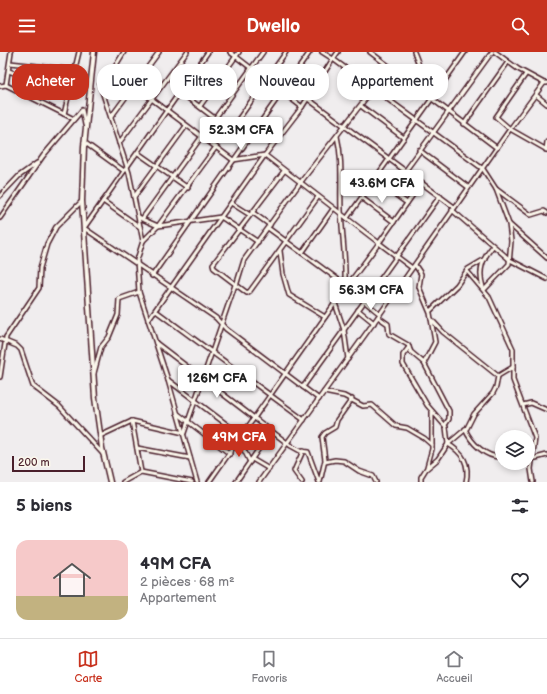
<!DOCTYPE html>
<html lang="fr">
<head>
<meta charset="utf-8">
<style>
	body { margin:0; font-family:"Balsamiq Sans",sans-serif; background:#f7f7f7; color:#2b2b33; height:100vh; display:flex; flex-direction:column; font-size:15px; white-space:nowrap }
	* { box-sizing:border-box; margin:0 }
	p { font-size:13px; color:#7c7c81 }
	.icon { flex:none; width:22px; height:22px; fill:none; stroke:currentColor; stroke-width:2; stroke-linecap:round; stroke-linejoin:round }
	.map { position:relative; height:430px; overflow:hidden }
	.drawer { display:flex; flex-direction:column; background:#fff; flex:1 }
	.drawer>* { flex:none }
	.top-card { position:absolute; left:12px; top:12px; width:523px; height:36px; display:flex; gap:8px }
	.controls { position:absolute; left:495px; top:378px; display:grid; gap:8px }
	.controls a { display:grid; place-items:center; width:40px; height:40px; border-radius:50%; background:#fff; box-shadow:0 2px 6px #0003; font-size:20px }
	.scale { position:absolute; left:12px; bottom:10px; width:73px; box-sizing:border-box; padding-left:4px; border:2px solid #4a1f2b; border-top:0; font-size:11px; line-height:14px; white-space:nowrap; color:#4a1f2b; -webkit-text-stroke:3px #fbf7ec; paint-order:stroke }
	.price { position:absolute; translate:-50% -34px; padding:0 9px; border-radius:4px; background:#fff; color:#222; font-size:13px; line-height:26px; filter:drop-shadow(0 1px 2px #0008) }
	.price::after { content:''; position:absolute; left:50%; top:24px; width:12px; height:9px; margin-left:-6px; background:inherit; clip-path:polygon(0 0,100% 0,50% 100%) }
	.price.selected { background:#c8321e; color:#fff }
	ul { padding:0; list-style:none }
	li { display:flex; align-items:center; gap:12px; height:100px; padding:0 16px }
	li+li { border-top:1px solid #e1e1e2 }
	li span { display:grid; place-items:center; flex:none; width:112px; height:80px; border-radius:12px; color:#555 }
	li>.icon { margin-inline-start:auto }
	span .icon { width:48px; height:48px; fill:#fffc; stroke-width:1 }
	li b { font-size:17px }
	h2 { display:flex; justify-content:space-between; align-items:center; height:48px; padding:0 16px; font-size:17px }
	.chip { padding:0 14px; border-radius:16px; background:#fff; box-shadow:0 2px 6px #0003; font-size:14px; line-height:36px }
	.chip.selected { background:#c8321e; color:#fff }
	header { display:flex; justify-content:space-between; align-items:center; height:52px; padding:0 16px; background:#c8321e; color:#fff; font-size:18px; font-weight:800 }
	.tab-bar { display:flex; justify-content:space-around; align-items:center; height:56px; border-top:1px solid #e1e1e2; background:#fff; font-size:11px; color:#7c7c81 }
	.tab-bar a { display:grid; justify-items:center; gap:2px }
	.tab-bar .selected { color:#c8321e }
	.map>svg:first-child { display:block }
</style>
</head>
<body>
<header><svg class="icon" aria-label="menu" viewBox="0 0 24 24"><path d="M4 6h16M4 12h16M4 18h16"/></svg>Dwello<svg class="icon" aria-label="search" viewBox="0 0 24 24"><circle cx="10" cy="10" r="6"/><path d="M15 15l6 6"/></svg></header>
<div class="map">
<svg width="547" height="430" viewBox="0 0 547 430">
	<rect width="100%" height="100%" fill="#f0edee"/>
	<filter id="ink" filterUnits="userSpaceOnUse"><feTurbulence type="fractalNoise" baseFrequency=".025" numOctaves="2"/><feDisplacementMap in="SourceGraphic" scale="8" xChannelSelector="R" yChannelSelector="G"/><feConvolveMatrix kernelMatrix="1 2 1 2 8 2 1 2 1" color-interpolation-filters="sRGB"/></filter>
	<g filter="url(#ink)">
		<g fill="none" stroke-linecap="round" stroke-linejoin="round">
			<!-- minor casing -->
			<g stroke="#4a1f2b" stroke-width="6">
				<g id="minor">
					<path d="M208,0L84,176L216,266L226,277L319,347"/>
					<path d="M338,0L333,7L483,117L496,137L509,172L511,189L509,212L484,238"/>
					<path d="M370,0L497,96"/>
					<path d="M414,0C420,15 423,20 416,36"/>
					<path d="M495,0L518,17L544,31"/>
					<path d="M10,11L74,18"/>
					<path d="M113,18L233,108L265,103L302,55L230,0"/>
					<path d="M9,19L68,43"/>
					<path d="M526,22L496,65L510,77L547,98"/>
					<path d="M6,33L11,0"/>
					<path d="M100,33L129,121L143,189L137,208L139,240L168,328L197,430"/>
					<path d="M100,33L113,18L124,0"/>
					<path d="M0,34L6,33L74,67"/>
					<path d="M180,40L246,90"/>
					<path d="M536,43L547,52"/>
					<path d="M308,47L454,155"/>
					<path d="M200,54L239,0"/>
					<path d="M361,54L404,86"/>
					<path d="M302,55L333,7L322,0"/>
					<path d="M64,62L79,0"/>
					<path d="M111,65L159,0"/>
					<path d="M464,72L508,10"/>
					<path d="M230,79L286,0"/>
					<path d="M337,84C343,109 340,133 341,158C342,183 346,207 345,233"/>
					<path d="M84,90L124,119"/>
					<path d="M119,91L187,0"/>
					<path d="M419,98L468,135"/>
					<path d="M546,98L547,90"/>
					<path d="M138,101L188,136"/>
					<path d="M406,118L492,0"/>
					<path d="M284,119L213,212L214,216L247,241L250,239L318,145"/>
					<path d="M375,128L407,151"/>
					<path d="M496,137L531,163L544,159L547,161"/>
					<path d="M0,144L19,124L37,111"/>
					<path d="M134,145L186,74"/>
					<path d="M362,146L394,170"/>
					<path d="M103,149L140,175"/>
					<path d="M231,151L250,163"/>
					<path d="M452,158L510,208L547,227"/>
					<path d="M252,160L270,173"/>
					<path d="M139,165L142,167L263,0"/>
					<path d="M0,166L43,104L82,58L85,73"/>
					<path d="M347,166L465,0"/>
					<path d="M142,167L158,174L216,95"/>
					<path d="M509,172L547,206"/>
					<path d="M268,176L366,248"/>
					<path d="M143,189L158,174L221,165L265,103L379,191L347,234L209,430"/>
					<path d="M280,199L283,222L289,243L325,265"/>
					<path d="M302,201L333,157"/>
					<path d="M415,213L421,222L419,235L430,261L435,290L424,311"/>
					<path d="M412,216L379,191L422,130"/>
					<path d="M467,219L489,245L513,297V328L535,386L531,417L533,430"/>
					<path d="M152,224L310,0"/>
					<path d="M236,234L244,208L300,131L390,15"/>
					<path d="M483,235C478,219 482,207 493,194"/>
					<path d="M365,250L380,262"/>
					<path d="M335,251L344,278L348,307"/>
					<path d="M358,258L374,271"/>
					<path d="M156,259L304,368"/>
					<path d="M430,259L457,233L468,217L485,207"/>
					<path d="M378,265L388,272L389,282L408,293L411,300L424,311L449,359V367L445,373"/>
					<path d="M431,267L443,280L498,324L513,315"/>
					<path d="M148,268L221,165L258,190"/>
					<path d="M0,287L17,294L21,298L33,334L59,354L103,402"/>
					<path d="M156,291L291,394L300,399L308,400L319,430"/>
					<path d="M409,295L403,303V312L427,353L446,375L448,392"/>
					<path d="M94,321L101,295L109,285L118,263L119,247L139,240"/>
					<path d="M0,325L6,285L39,236L40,216L47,192L56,175L82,149"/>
					<path d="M168,328L242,384"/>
					<path d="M303,335L440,144"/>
					<path d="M324,340L344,344L363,354L372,353L396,374L407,376L424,386L432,393"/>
					<path d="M523,353L531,351L547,358"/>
					<path d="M177,361L230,402"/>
					<path d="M132,369L141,420"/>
					<path d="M465,377C471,391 486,406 502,405"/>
					<path d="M100,384L132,369L184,381L235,233"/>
					<path d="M236,392L243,396L250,410"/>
					<path d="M448,392C463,401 470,412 466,430"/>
					<path d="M137,396L190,406"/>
					<path d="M252,407L269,417"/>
					<path d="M528,408L547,403"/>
					<path d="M325,410L335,408L344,409L359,419L373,424L376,430"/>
					<path d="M427,415L432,397V360"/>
					<path d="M123,430L141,420L192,430"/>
					<path d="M236,430L271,379"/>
					<path d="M259,430L380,262L510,77L544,31H547"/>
					<path d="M302,430L294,419L303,399"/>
					<path d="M320,430L325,408L322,385L325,381L335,375L337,368L352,347"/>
					<path d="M421,430V425L426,417L438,407L448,392L467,376L474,362L493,341L496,335L498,324"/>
				</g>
			</g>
			<!-- secondary casing -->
			<g stroke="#4a1f2b" stroke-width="7">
				<path id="secondary" d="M94,0L84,94L82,149L95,346L102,396L110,430"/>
			</g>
			<!-- minor -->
			<use href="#minor" stroke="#fbf7ec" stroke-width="3"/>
			<!-- secondary -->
			<use href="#secondary" stroke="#fbf7ec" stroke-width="4"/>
		</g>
	</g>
</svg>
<div class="controls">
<a><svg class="icon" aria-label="layers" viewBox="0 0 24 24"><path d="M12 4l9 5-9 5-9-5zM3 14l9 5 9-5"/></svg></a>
</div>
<div class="scale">200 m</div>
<b class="price" style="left:241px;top:99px">52.3M CFA</b>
<b class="price" style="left:382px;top:152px">43.6M CFA</b>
<b class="price" style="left:371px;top:259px">56.3M CFA</b>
<b class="price" style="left:217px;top:347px">126M CFA</b>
<b class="price selected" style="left:239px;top:406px">49M CFA</b>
<div class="top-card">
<a class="chip selected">Acheter</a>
<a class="chip">Louer</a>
<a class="chip">Filtres</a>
<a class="chip">Nouveau</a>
<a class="chip">Appartement</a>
</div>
</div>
<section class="drawer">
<h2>5 biens<svg class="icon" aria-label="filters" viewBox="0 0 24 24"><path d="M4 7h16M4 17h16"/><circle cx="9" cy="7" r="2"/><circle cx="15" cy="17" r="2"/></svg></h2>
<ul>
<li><span style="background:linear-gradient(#f6c9c9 70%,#c2b280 0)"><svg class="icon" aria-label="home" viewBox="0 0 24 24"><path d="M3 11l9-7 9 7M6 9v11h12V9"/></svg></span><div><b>49M CFA</b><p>2 pièces · 68 m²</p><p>Appartement</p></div><svg class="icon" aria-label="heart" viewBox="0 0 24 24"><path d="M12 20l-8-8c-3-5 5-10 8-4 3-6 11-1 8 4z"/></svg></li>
</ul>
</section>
<nav class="tab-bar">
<a class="selected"><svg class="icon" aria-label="map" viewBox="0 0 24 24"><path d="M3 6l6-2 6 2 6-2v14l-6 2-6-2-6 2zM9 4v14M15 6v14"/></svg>Carte</a>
<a><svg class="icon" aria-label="saved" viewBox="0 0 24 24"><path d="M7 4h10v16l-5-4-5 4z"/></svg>Favoris</a>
<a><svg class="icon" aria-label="home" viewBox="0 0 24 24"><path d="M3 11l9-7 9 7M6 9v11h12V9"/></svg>Accueil</a>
</nav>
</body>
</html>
